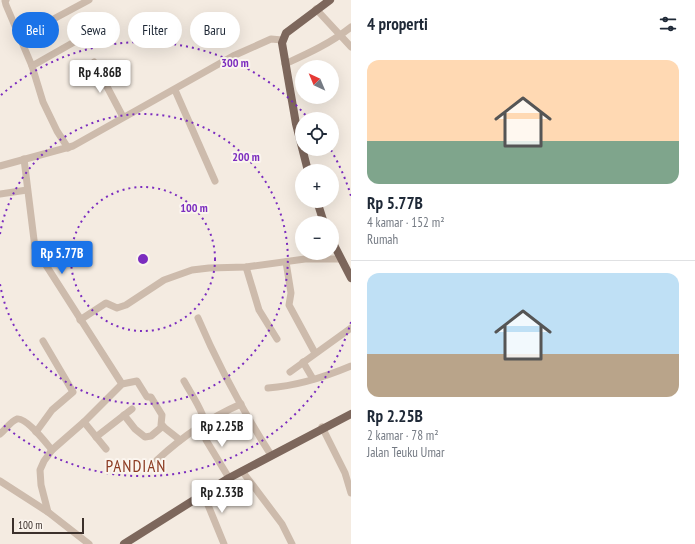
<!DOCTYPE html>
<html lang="id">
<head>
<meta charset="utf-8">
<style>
	body { margin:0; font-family:"PT Sans Narrow",sans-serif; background:#f2f2f3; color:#1f2937; height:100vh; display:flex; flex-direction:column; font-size:15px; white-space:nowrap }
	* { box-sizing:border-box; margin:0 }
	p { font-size:13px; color:#747a83 }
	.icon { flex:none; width:22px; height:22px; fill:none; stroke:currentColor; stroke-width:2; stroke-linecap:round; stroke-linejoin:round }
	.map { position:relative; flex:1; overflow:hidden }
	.details { display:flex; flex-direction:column; background:#fff; width:344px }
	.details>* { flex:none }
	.top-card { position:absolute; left:12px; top:12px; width:279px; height:36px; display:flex; gap:8px }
	.needle { width:26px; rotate:316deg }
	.fabs { position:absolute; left:295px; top:60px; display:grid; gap:8px }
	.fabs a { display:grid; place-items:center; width:44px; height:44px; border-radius:50%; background:#fff; box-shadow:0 4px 16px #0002; font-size:20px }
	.scale { position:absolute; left:12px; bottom:10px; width:72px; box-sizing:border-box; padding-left:4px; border:2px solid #3b302b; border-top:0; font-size:11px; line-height:14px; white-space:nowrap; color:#3b302b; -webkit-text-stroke:3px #fbf5ee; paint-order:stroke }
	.price { position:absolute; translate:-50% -34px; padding:0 9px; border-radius:4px; background:#fff; color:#222; font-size:13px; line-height:26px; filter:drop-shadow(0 1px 2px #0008) }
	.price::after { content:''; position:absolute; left:50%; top:24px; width:12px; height:9px; margin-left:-6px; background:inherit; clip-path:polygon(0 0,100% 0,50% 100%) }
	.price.selected { background:#1a73e8; color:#fff }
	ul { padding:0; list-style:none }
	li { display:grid; align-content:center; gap:8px; height:212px; padding:0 16px }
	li+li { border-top:1px solid #e0e1e3 }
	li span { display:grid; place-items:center; height:124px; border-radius:12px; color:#555 }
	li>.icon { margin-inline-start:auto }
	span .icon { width:72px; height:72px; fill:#fffc; stroke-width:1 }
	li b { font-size:17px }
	h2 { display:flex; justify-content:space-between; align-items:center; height:48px; padding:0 16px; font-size:17px }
	.pill { padding:0 14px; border-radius:18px; background:#fff; box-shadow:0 4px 16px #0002; font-size:14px; line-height:36px }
	.pill.selected { background:#1a73e8; color:#fff }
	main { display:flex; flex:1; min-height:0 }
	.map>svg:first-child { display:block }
</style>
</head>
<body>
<main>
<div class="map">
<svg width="351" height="544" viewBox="0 0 351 544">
	<rect width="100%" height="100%" fill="#f4ebe1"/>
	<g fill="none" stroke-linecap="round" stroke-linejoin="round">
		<!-- minor -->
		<g stroke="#cdbbac" stroke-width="7">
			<path d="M6,0L5,1L6,5L32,66L43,102L57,131L68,148"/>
			<path d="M316,9L351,47"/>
			<path d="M20,37L89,0"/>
			<path d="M94,62L123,117"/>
			<path d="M285,64C309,53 331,43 351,27"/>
			<path d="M32,66L83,37"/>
			<path d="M175,90L215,181"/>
			<path d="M24,159L35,248L122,384"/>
			<path d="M0,166L73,146L233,56L271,39L282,40"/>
			<path d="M0,194L27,190"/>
			<path d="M286,262L291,293L289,305L315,353"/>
			<path d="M246,267L259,310L277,339"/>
			<path d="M198,318C218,365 243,411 271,455"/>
			<path d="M80,320L106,303L117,308L126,305L164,280L192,270L209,268L246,267L305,259H340"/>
			<path d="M303,362L313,379"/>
			<path d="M290,372L351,328"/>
			<path d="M184,381C194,399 209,418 206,440L229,478"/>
			<path d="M268,388C296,386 325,377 351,366"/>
			<path d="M124,415L135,429L145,437L151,436L163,426"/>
			<path d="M84,422L106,449"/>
			<path d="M322,427L345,473L351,493"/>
			<path d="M36,432L52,410L73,392L43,341"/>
			<path d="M0,434C5,430 11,421 17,419C26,417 46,443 52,450"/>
			<path d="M96,437L132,409"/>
			<path d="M157,460C183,436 209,418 241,404"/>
			<path d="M242,471L282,524L292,544"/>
			<path d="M0,481L48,512"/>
			<path d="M201,495L208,505L224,544"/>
			<path d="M89,544L48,512L41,485L40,470L44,461L52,450L84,422L122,384L137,381L147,397H151L162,415L161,425L180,440"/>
		</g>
		<!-- major -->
		<g stroke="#7d675c" stroke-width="8">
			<path d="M308,171L296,124L282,43L286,33L330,0"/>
			<path d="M317,201L324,223"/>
			<path d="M332,241L351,278"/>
			<path d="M124,544L229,478L351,414"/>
		</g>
	</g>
	<!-- distance rings -->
	<g fill="none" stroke="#7b2cbf" stroke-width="2" stroke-dasharray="2 4">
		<circle cx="143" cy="259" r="72"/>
		<path d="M0 234A145 145 0 1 1 0 284"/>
		<path d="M351 322A217 217 0 0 1 1 423M1 95A217 217 0 0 1 308 118M331 150A217 217 0 0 1 351 196"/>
	</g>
	<g text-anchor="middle" stroke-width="4" stroke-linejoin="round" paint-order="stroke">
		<!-- quarter labels -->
		<g font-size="17" letter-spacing="1" fill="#8c3b22" stroke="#fbf5ee">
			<text x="136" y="472">PANDIAN</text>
		</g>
	</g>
	<circle cx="143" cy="259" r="6" fill="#7b2cbf" stroke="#fbf5ee" stroke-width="2"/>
	<g font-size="12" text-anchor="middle" font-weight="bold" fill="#7b2cbf" stroke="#fbf5ee" stroke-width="4" stroke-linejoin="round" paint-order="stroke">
		<text x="235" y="67">300 m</text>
		<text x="246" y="161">200 m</text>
		<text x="194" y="212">100 m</text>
	</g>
</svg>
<div class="fabs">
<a><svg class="needle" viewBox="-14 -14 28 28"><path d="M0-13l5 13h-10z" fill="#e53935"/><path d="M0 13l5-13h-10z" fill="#747a83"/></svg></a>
<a><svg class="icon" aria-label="locate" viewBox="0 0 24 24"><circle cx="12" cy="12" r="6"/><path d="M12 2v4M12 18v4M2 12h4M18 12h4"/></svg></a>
<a>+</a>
<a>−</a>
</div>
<div class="scale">100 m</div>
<b class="price" style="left:100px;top:94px">Rp 4.86B</b>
<b class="price selected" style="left:62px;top:275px">Rp 5.77B</b>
<b class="price" style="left:222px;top:448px">Rp 2.25B</b>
<b class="price" style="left:222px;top:514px">Rp 2.33B</b>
<div class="top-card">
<a class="pill selected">Beli</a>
<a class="pill">Sewa</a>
<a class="pill">Filter</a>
<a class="pill">Baru</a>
</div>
</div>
<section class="details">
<h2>4 properti<svg class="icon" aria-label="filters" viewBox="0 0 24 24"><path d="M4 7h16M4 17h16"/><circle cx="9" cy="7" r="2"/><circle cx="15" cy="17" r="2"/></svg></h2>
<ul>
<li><span style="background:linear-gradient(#ffd9b3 65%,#7fa58c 0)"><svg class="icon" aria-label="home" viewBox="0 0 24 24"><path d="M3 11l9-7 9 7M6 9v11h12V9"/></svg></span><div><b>Rp 5.77B</b><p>4 kamar · 152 m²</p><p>Rumah</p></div></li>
<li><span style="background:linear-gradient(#bfe0f5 65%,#b9a48a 0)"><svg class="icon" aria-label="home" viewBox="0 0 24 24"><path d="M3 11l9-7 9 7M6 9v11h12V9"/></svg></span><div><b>Rp 2.25B</b><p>2 kamar · 78 m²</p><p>Jalan Teuku Umar</p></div></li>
</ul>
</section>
</main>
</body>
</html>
